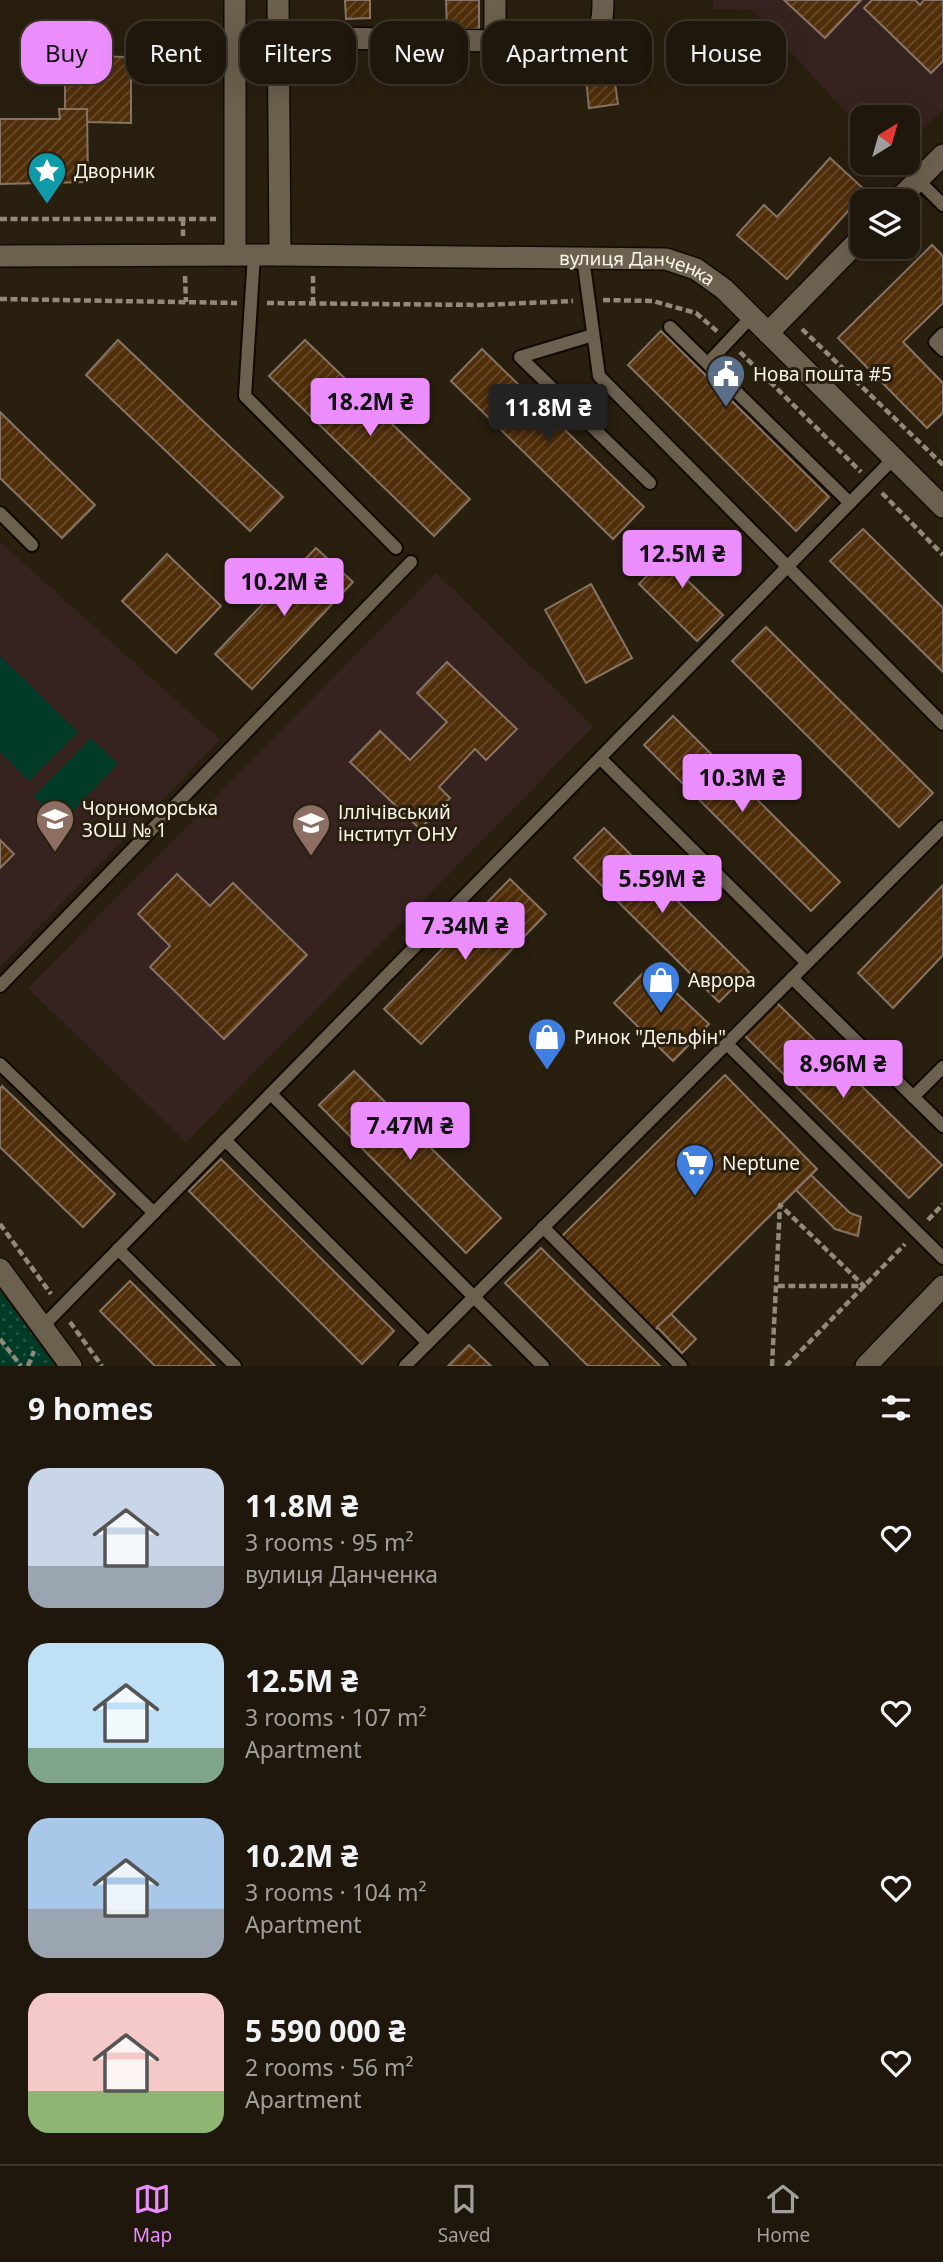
<!DOCTYPE html>
<html lang="en">
<head>
<meta charset="utf-8">
<style>
	body { margin:0; font-family:"Noto Sans",sans-serif; background:#272014; color:#f1f3f6; height:100vh; display:flex; flex-direction:column; font-size:26px; white-space:nowrap }
	* { box-sizing:border-box; margin:0 }
	p { font-size:23px; color:#a19f9d }
	.icon { flex:none; width:38px; height:38px; fill:none; stroke:currentColor; stroke-width:2; stroke-linecap:round; stroke-linejoin:round }
	.map { position:relative; height:1366px; overflow:hidden }
	.details { display:flex; flex-direction:column; background:#1f170b; flex:1 }
	.details>* { flex:none }
	.top-card { position:absolute; left:21px; top:21px; width:901px; height:63px; display:flex; gap:14px }
	.needle { width:46px; rotate:37deg }
	.fabs { position:absolute; left:850px; top:105px; display:grid; gap:14px }
	.fabs a { display:grid; place-items:center; width:70px; height:70px; border-radius:14px; background:#1f170b; box-shadow:0 7px 28px #0002,0 0 0 2px #3c362c; font-size:35px }
	.price { position:absolute; translate:-50% -60px; padding:0 16px; border-radius:7px; background:#eb8dfc; color:#111; font-size:23px; line-height:46px; filter:drop-shadow(0 2px 4px #0008) }
	.price::after { content:''; position:absolute; left:50%; top:42px; width:21px; height:16px; margin-left:-10px; background:inherit; clip-path:polygon(0 0,100% 0,50% 100%) }
	.price.selected { background:#222; color:#fff }
	ul { padding:0; list-style:none }
	li { display:flex; align-items:center; gap:21px; height:175px; padding:0 28px }
	li span { display:grid; place-items:center; flex:none; width:196px; height:140px; border-radius:21px; color:#555 }
	li>.icon { margin-inline-start:auto }
	span .icon { width:84px; height:84px; fill:#fffc; stroke-width:1 }
	li b { font-size:30px }
	h2 { display:flex; justify-content:space-between; align-items:center; height:84px; padding:0 28px; font-size:30px }
	.chip { padding:0 24px; border-radius:21px; background:#1f170b; box-shadow:0 7px 28px #0002,0 0 0 2px #3c362c; font-size:24px; line-height:63px }
	.chip.selected { background:#eb8dfc; color:#111 }
	.dock { display:flex; justify-content:space-around; align-items:center; height:98px; border-top:2px solid #3c362c; background:#1f170b; font-size:19px; color:#a19f9d }
	.dock a { display:grid; justify-items:center; gap:4px }
	.dock .selected { color:#eb8dfc }
	.map>svg:first-child { display:block }
</style>
</head>
<body>
<div class="map">
<svg width="943" height="1366" viewBox="0 0 943 1366">
	<defs>
		<pattern id="park-dots" width="8" height="8" patternUnits="userSpaceOnUse" patternTransform="scale(1.75)"><rect width="8" height="8" fill="#003b27"/><path d="M2 2h.1M6 6h.1" fill="none" stroke="#265846" stroke-width="1.8" stroke-linecap="round"/></pattern>
		<pattern id="building-hatch" width="6" height="6" patternUnits="userSpaceOnUse" patternTransform="scale(1.75)"><rect width="6" height="6" fill="#502e09"/><path d="M-1 1l2-2M0 6l6-6M5 7l2-2" fill="none" stroke="#6a4d2d"/></pattern>
	</defs>
	<rect width="100%" height="100%" fill="#291f0f"/>
	<!-- education -->
	<g fill="#362320">
		<path d="M713,0H943V110L908,143V117H863V131L752,10L713,9Z"/>
		<path d="M0,542L220,740L0,967Z"/>
		<path d="M436,573L593,727L186,1142L28,988Z"/>
	</g>
	<!-- park -->
	<path fill="url(#park-dots)" d="M0,1291L55,1366H0Z"/>
	<!-- garden -->
	<g fill="#003b27">
		<path d="M0,656L78,732L29,781L0,752Z"/>
		<path d="M91,738L118,764L61,823L34,796Z"/>
	</g>
	<!-- building -->
	<g fill="url(#building-hatch)" stroke="#867465" stroke-width="2">
		<path d="M345,0H370V18L346,19Z"/>
		<path d="M446,0H479V29L447,30Z"/>
		<path d="M784,0H861L825,38Z"/>
		<path d="M872,0H915L920,5L924,0H943V61L931,73L864,8Z"/>
		<path d="M65,56L131,57V123L87,122V109H65Z"/>
		<path d="M614,76L618,104L589,108L586,79Z"/>
		<path d="M59,109H87L88,182L0,184V119H60Z"/>
		<path d="M830,158L866,191L787,279L737,235L764,205L777,217Z"/>
		<path d="M932,245L943,256V303L903,342L943,383V413L927,428L838,338Z"/>
		<path d="M661,331L829,497L796,531L628,365Z"/>
		<path d="M118,340L283,497L250,531L86,375Z"/>
		<path d="M305,340L470,499L434,536L269,376Z"/>
		<path d="M482,349L644,507L613,539L451,381Z"/>
		<path d="M0,412L95,505L62,538L0,478Z"/>
		<path d="M863,529L943,608V672L830,561Z"/>
		<path d="M684,538L707,560L687,580L723,615L697,641L639,584Z"/>
		<path d="M316,548L353,582L252,689L215,654Z"/>
		<path d="M167,554L221,606L176,653L122,601Z"/>
		<path d="M591,584L632,658L586,683L545,610Z"/>
		<path d="M766,627L933,793L899,827L732,661Z"/>
		<path d="M447,662L517,729L486,760L475,749L439,787L450,798L420,829L350,762L380,731L410,760L447,722L417,693Z"/>
		<path d="M673,716L840,882L811,911L644,745Z"/>
		<path d="M604,828L749,972L719,1002L574,858Z"/>
		<path d="M0,840L14,854L0,868Z"/>
		<path d="M177,874L210,906L233,883L307,955L224,1039L150,967L170,946L138,914Z"/>
		<path d="M510,879L546,914L421,1044L384,1009Z"/>
		<path d="M943,885V955L893,1008L858,973Z"/>
		<path d="M649,967L709,1024L673,1061L614,1003Z"/>
		<path d="M776,1002L942,1165L909,1198L744,1035Z"/>
		<path d="M354,1071L501,1218L466,1253L319,1105Z"/>
		<path d="M725,1075L817,1169L650,1335L561,1237Z"/>
		<path d="M2,1086L115,1194L83,1227L0,1147V1089Z"/>
		<path d="M221,1159L394,1331L362,1364L189,1191Z"/>
		<path d="M811,1175L850,1213L861,1217L858,1236L835,1229L796,1190Z"/>
		<path d="M541,1248L660,1366H588L505,1283Z"/>
		<path d="M130,1281L215,1366H155L100,1311Z"/>
		<path d="M671,1314L696,1339L682,1353L657,1327Z"/>
		<path d="M469,1345L491,1366H448Z"/>
	</g>
	<g fill="none" stroke-linecap="round" stroke-linejoin="round">
		<!-- service casing -->
		<g stroke="#120900" stroke-width="16">
			<g id="service">
				<path d="M918,180L943,205"/>
				<path d="M254,255L245,396L396,548"/>
				<path d="M583,258L599,376L943,724"/>
				<path d="M670,327L850,503"/>
				<path d="M943,334L935,342L943,350"/>
				<path d="M593,335L520,357L650,483"/>
				<path d="M708,363L752,316"/>
				<path d="M0,513L32,545"/>
				<path d="M600,758L807,963"/>
				<path d="M792,978L943,1126"/>
				<path d="M0,986L411,562"/>
				<path d="M727,1044L943,1258"/>
				<path d="M0,1064L154,1213"/>
				<path d="M271,1094L543,1366"/>
				<path d="M913,1097L943,1067"/>
				<path d="M225,1140L428,1343"/>
				<path d="M543,1227L681,1366"/>
				<path d="M118,1249L235,1366"/>
				<path d="M42,1327L894,458"/>
				<path d="M405,1366L943,827"/>
			</g>
		</g>
		<!-- minor casing -->
		<g stroke="#120900" stroke-width="24">
			<g id="minor">
				<path d="M278,37L495,41L588,38C603,27 603,18 603,0"/>
				<path d="M495,41V0"/>
				<path d="M897,201L943,155"/>
				<path d="M768,333L863,236"/>
				<path d="M0,1269L71,1366"/>
			</g>
		</g>
		<!-- secondary casing -->
		<g stroke="#120900" stroke-width="24">
			<g id="secondary">
				<path d="M235,0V255"/>
				<path d="M278,0L280,255"/>
				<path id="s1" d="M0,256L280,255L666,259L696,269L724,289L943,507"/>
				<path d="M866,1366L943,1286"/>
			</g>
		</g>
		<!-- path -->
		<g stroke="#91897b" stroke-width="4.5" stroke-dasharray="7 3.5" stroke-linecap="butt">
			<path d="M0,219H216"/>
			<path d="M183,219V236"/>
			<path d="M185,276L186,302"/>
			<path d="M313,276V303"/>
			<path d="M0,299L237,303"/>
			<path d="M603,300L653,301L696,313L718,332"/>
			<path d="M267,303L481,305L573,301"/>
			<path d="M802,329L943,465"/>
			<path d="M740,352L861,472"/>
			<path d="M882,493L943,555"/>
			<path d="M928,1220L943,1204"/>
			<path d="M0,1224L51,1294"/>
			<path d="M70,1322L102,1366"/>
			<path d="M0,1339L21,1366"/>
			<path d="M28,1366L34,1351"/>
			<path d="M772,1366L780,1205L864,1286H776"/>
			<path d="M786,1366L905,1244"/>
		</g>
		<!-- service -->
		<use href="#service" stroke="#6c604e" stroke-width="12"/>
		<!-- minor -->
		<use href="#minor" stroke="#6c604e" stroke-width="21"/>
		<!-- secondary -->
		<use href="#secondary" stroke="#6c604e" stroke-width="21"/>
	</g>
	<!-- icons -->
	<defs>
		<g id="sight-pin" transform="scale(2.0125)"><path d="M0 17L-7.5 6A9.5 9.5 0 1 1 7.5 6Z" fill="#0f9aa8" stroke="#291f0f"/><path d="M0-6L1.8-2.2L6-1.7L2.9 1.2L3.7 5.4L0 3.3L-3.7 5.4L-2.9 1.2L-6-1.7L-1.8-2.2Z" fill="#fff"/></g>
		<g id="civic-pin" transform="scale(2.0125)"><path d="M0 17L-7.5 6A9.5 9.5 0 1 1 7.5 6Z" fill="#5c6f8a" stroke="#291f0f"/><path d="M-.6-6.5H3V-4.5H.6V-3L4-1V1h2V6H-6V1h2V-1L-.6-3ZM-1.2 2.5V6h2.4V2.5Z" fill="#fff"/></g>
		<g id="school-pin" transform="scale(2.0125)"><path d="M0 17L-7.5 6A9.5 9.5 0 1 1 7.5 6Z" fill="#8d6e63" stroke="#291f0f"/><path d="M0-5L7-2L0 1L-7-2ZM-4 1L0 2.5L4 1V4Q0 6-4 4Z" fill="#fff"/></g>
		<g id="university-pin" transform="scale(2.0125)"><path d="M0 17L-7.5 6A9.5 9.5 0 1 1 7.5 6Z" fill="#8d6e63" stroke="#291f0f"/><path d="M0-5L7-2L0 1L-7-2ZM-4 1L0 2.5L4 1V4Q0 6-4 4Z" fill="#fff"/></g>
		<g id="shop-pin" transform="scale(2.0125)"><path d="M0 17L-7.5 6A9.5 9.5 0 1 1 7.5 6Z" fill="#3f7fe0" stroke="#291f0f"/><path d="M-5-2.5h2.3a2.7 3.5 0 0 1 5.4 0H5L5.5 6h-11ZM-1.5-2.5h3a1.5 2.3 0 0 0-3 0Z" fill="#fff"/></g>
		<g id="supermarket-pin" transform="scale(2.0125)"><path d="M0 17L-7.5 6A9.5 9.5 0 1 1 7.5 6Z" fill="#3f7fe0" stroke="#291f0f"/><path d="M-6-5.5h2.5l.6 2H6L4.5 2H-2.5L-4.4-4H-6ZM-1.5 3.2a1.3 1.3 0 1 0 .1 0ZM3 3.2a1.3 1.3 0 1 0 .1 0Z" fill="#fff"/></g>
	</defs>
	<g fill-rule="evenodd">
		<use href="#sight-pin" x="47" y="171"/>
		<use href="#civic-pin" x="726" y="374"/>
		<use href="#school-pin" x="55" y="819"/>
		<use href="#university-pin" x="311" y="823"/>
		<use href="#shop-pin" x="661" y="980"/>
		<use href="#shop-pin" x="547" y="1037"/>
		<use href="#supermarket-pin" x="695" y="1163"/>
	</g>
	<g text-anchor="middle" stroke-width="6" stroke-linejoin="round" paint-order="stroke">
		<!-- poi labels -->
		<g font-size="19" fill="#fbf4e9" stroke="#291f0f" text-anchor="start">
			<text x="74" y="178">Дворник</text>
			<text x="753" y="381">Нова пошта #5</text>
			<text x="82" y="815">Чорноморська<tspan x="82" dy="22">ЗОШ № 1</tspan></text>
			<text x="338" y="819">Іллічівський<tspan x="338" dy="22">інститут ОНУ</tspan></text>
			<text x="688" y="987">Аврора</text>
			<text x="574" y="1044">Ринок "Дельфін"</text>
			<text x="722" y="1170">Neptune</text>
		</g>
		<!-- street labels -->
		<g font-size="19" fill="#fbf4e9" stroke="#291f0f">
			<text dy="7" stroke="none"><textPath href="#s1" startOffset="639">вулиця Данченка</textPath></text>
		</g>
	</g>
</svg>
<div class="fabs">
<a><svg class="needle" viewBox="-14 -14 28 28"><path d="M0-13l5 13h-10z" fill="#e53935"/><path d="M0 13l5-13h-10z" fill="#a19f9d"/></svg></a>
<a><svg class="icon" aria-label="layers" viewBox="0 0 24 24"><path d="M12 4l9 5-9 5-9-5zM3 14l9 5 9-5"/></svg></a>
</div>
<b class="price" style="left:370px;top:438px">18.2M ₴</b>
<b class="price selected" style="left:548px;top:444px">11.8M ₴</b>
<b class="price" style="left:682px;top:590px">12.5M ₴</b>
<b class="price" style="left:284px;top:618px">10.2M ₴</b>
<b class="price" style="left:742px;top:814px">10.3M ₴</b>
<b class="price" style="left:662px;top:915px">5.59M ₴</b>
<b class="price" style="left:465px;top:962px">7.34M ₴</b>
<b class="price" style="left:843px;top:1100px">8.96M ₴</b>
<b class="price" style="left:410px;top:1162px">7.47M ₴</b>
<div class="top-card">
<a class="chip selected">Buy</a>
<a class="chip">Rent</a>
<a class="chip">Filters</a>
<a class="chip">New</a>
<a class="chip">Apartment</a>
<a class="chip">House</a>
</div>
</div>
<section class="details">
<h2>9 homes<svg class="icon" aria-label="filters" viewBox="0 0 24 24"><path d="M4 7h16M4 17h16"/><circle cx="9" cy="7" r="2"/><circle cx="15" cy="17" r="2"/></svg></h2>
<ul>
<li><span style="background:linear-gradient(#c9d6e8 70%,#9aa5b1 0)"><svg class="icon" aria-label="home" viewBox="0 0 24 24"><path d="M3 11l9-7 9 7M6 9v11h12V9"/></svg></span><div><b>11.8M ₴</b><p>3 rooms · 95 m²</p><p>вулиця Данченка</p></div><svg class="icon" aria-label="heart" viewBox="0 0 24 24"><path d="M12 20l-8-8c-3-5 5-10 8-4 3-6 11-1 8 4z"/></svg></li>
<li><span style="background:linear-gradient(#bfe0f5 75%,#7fa58c 0)"><svg class="icon" aria-label="home" viewBox="0 0 24 24"><path d="M3 11l9-7 9 7M6 9v11h12V9"/></svg></span><div><b>12.5M ₴</b><p>3 rooms · 107 m²</p><p>Apartment</p></div><svg class="icon" aria-label="heart" viewBox="0 0 24 24"><path d="M12 20l-8-8c-3-5 5-10 8-4 3-6 11-1 8 4z"/></svg></li>
<li><span style="background:linear-gradient(#a9c7e8 65%,#9aa5b1 0)"><svg class="icon" aria-label="home" viewBox="0 0 24 24"><path d="M3 11l9-7 9 7M6 9v11h12V9"/></svg></span><div><b>10.2M ₴</b><p>3 rooms · 104 m²</p><p>Apartment</p></div><svg class="icon" aria-label="heart" viewBox="0 0 24 24"><path d="M12 20l-8-8c-3-5 5-10 8-4 3-6 11-1 8 4z"/></svg></li>
<li><span style="background:linear-gradient(#f6c9c9 70%,#8fb573 0)"><svg class="icon" aria-label="home" viewBox="0 0 24 24"><path d="M3 11l9-7 9 7M6 9v11h12V9"/></svg></span><div><b>5 590 000 ₴</b><p>2 rooms · 56 m²</p><p>Apartment</p></div><svg class="icon" aria-label="heart" viewBox="0 0 24 24"><path d="M12 20l-8-8c-3-5 5-10 8-4 3-6 11-1 8 4z"/></svg></li>
</ul>
</section>
<nav class="dock">
<a class="selected"><svg class="icon" aria-label="map" viewBox="0 0 24 24"><path d="M3 6l6-2 6 2 6-2v14l-6 2-6-2-6 2zM9 4v14M15 6v14"/></svg>Map</a>
<a><svg class="icon" aria-label="saved" viewBox="0 0 24 24"><path d="M7 4h10v16l-5-4-5 4z"/></svg>Saved</a>
<a><svg class="icon" aria-label="home" viewBox="0 0 24 24"><path d="M3 11l9-7 9 7M6 9v11h12V9"/></svg>Home</a>
</nav>
</body>
</html>
